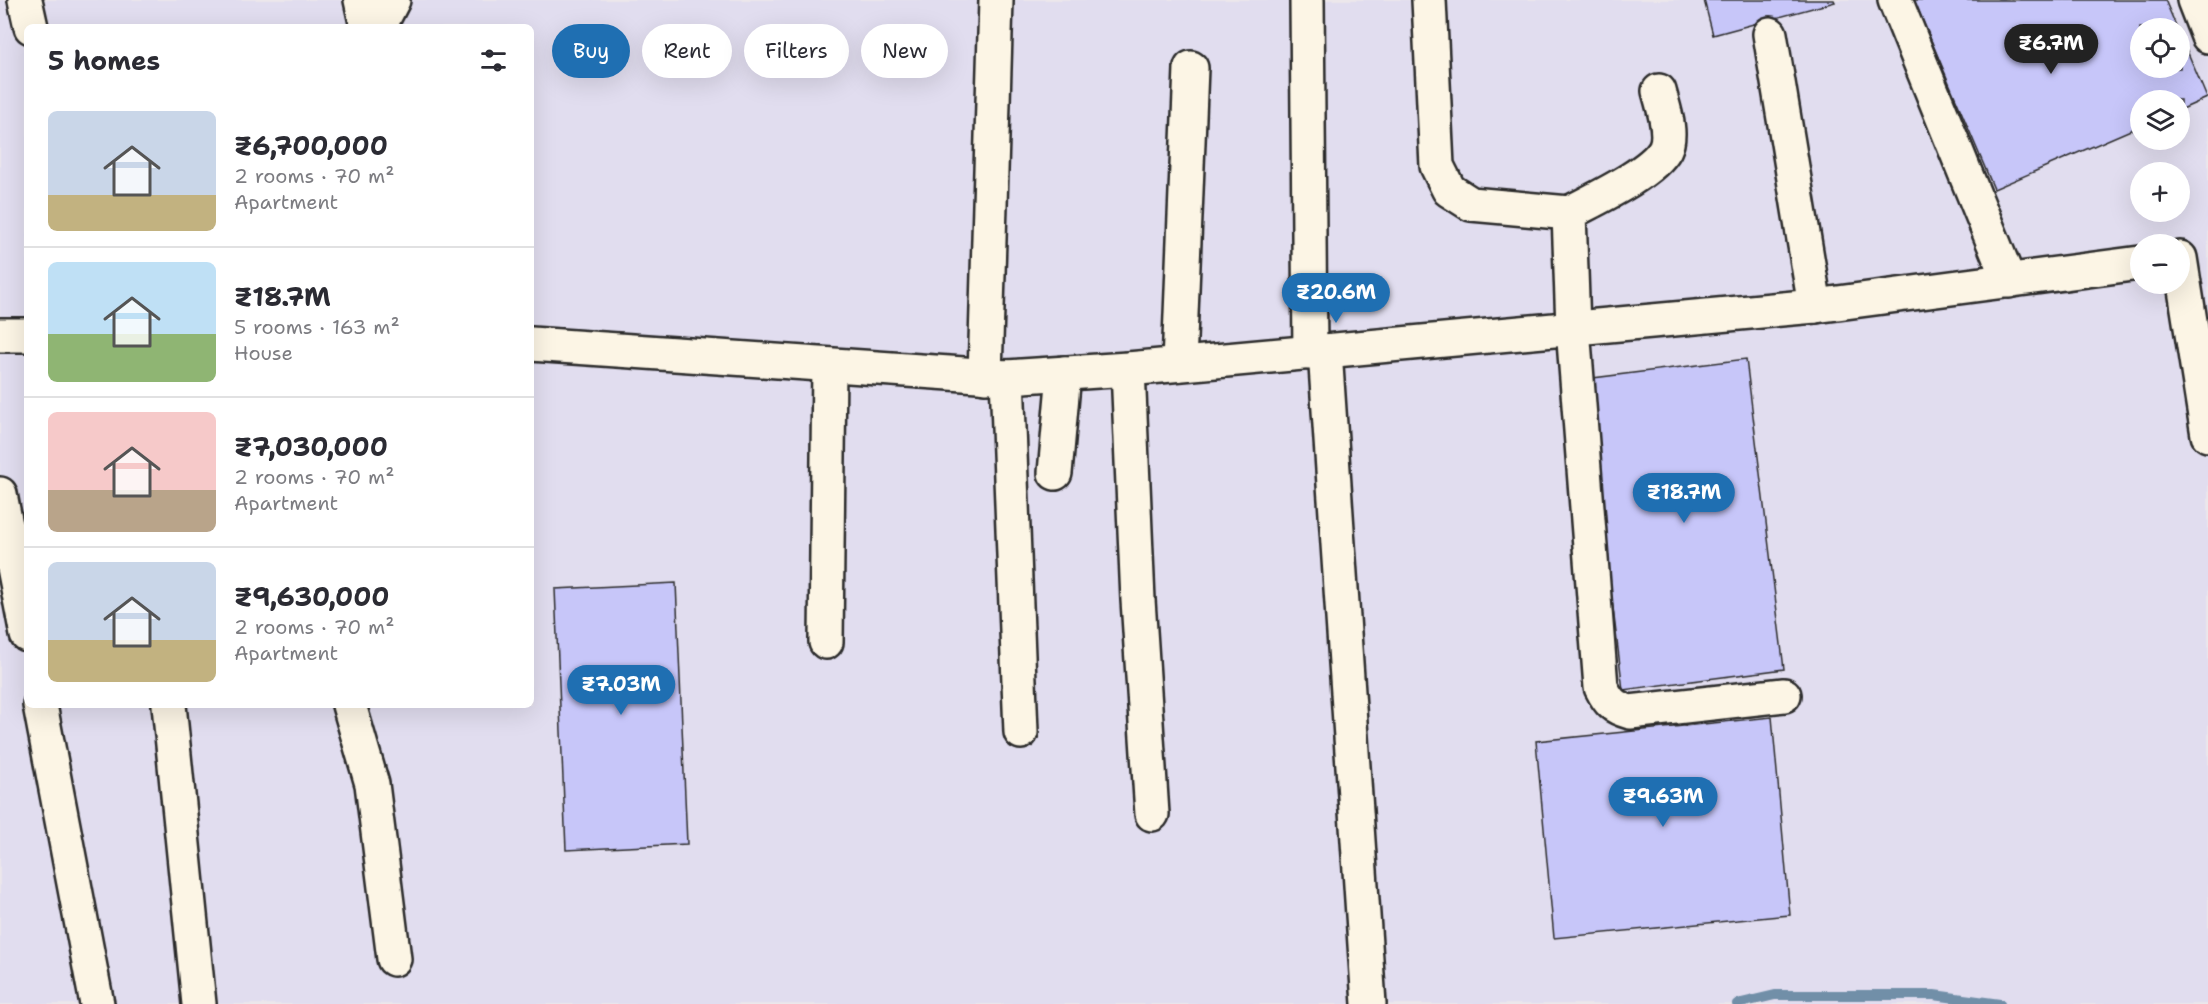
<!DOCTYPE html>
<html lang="en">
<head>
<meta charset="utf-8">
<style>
	body { margin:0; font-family:"Shantell Sans",sans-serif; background:#f2f2f3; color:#2b2b33; height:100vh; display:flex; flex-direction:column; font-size:22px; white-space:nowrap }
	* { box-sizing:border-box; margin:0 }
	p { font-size:20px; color:#7c7c81 }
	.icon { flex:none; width:33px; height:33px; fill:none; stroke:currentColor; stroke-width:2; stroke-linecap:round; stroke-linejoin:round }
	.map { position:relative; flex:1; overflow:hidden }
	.drawer { position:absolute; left:24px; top:24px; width:510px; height:684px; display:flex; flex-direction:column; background:#fff; border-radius:9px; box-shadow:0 6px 24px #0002 }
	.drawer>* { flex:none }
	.hud { position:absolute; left:552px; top:24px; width:570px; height:54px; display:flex; gap:12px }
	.tools { position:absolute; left:2130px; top:18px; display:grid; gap:12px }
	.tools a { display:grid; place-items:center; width:60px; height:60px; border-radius:50%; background:#fff; box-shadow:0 6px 24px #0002; font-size:30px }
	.price { position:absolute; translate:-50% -51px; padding:0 14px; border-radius:21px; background:#1f6fb2; color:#fff; font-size:20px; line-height:39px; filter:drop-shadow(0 2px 3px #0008) }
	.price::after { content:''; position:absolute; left:50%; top:36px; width:18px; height:14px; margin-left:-9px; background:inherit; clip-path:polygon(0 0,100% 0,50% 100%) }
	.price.active { background:#222; color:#fff }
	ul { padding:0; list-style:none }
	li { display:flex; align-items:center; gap:18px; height:150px; padding:0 24px }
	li+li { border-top:2px solid #e1e1e2 }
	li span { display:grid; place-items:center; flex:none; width:168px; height:120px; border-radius:9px; color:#555 }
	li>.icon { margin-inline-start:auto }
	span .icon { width:72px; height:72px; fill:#fffc; stroke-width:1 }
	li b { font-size:26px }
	h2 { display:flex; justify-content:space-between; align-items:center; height:72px; padding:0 24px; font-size:26px }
	.pill { padding:0 21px; border-radius:27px; background:#fff; box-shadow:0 6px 24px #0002; font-size:21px; line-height:54px }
	.pill.active { background:#1f6fb2; color:#fff }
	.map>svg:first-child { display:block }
</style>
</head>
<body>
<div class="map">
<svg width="2208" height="1004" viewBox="0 0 2208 1004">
	<rect width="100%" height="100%" fill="#ece7eb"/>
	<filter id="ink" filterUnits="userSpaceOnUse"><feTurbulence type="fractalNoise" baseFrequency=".0167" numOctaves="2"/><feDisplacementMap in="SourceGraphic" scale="12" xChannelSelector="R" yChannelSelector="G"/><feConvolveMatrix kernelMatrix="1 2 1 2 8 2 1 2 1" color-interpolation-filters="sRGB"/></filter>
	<g filter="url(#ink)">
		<!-- built -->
		<path fill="#e1ddef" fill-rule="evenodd" d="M0,0H2208V1004H0ZM27,27H531V705H27ZM2140,28H2180V68H2140ZM2140,100H2180V140H2140ZM2140,172H2180V212H2140ZM2140,244H2180V284H2140Z"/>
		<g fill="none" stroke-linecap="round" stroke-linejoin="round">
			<!-- stream -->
			<path stroke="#718fa8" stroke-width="10" d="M1737,1004L1775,995H1934L2000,1004"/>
		</g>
		<!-- building -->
		<g fill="#c7c6f9" stroke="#2b2b2b" stroke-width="1.5">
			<path d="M1704,0H1834L1835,2L1713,35Z"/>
			<path d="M1914,0H2165L2177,28H2140V68H2180V34L2207,98L2180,110V100H2140V126L1994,189Z"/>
			<path d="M1746,359L1784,669L1623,690L1585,379Z"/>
			<path d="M676,583L687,844L566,850L555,589Z"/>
			<path d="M1772,717L1790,915L1554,938L1536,741Z"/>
		</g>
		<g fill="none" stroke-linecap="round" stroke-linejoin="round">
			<!-- minor casing -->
			<g stroke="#2b2b2b" stroke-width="38">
				<g id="minor">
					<path d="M25,0L31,27"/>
					<path d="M361,0L367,27"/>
					<path d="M1307,0L1310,353"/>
					<path d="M1429,0L1437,166L1449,190L1471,204L1569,213"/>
					<path d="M1895,0L2009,281"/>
					<path d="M2194,0L2208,36"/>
					<path d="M379,27L393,0"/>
					<path d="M1770,34L1815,306"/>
					<path d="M1659,91C1663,107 1673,133 1665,149C1652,173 1593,200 1569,213L1573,328L1601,687C1609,703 1613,707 1630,712L1784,695"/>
					<path d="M2180,258L2208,435"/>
					<path d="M0,335H27"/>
					<path d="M531,344L1007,377L1128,369L1815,306L2140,263"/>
					<path d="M1325,351L1369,1004"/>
					<path d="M1179,364L1191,68"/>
					<path d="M1128,369L1138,600L1152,814"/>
					<path d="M985,376L996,0"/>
					<path d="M1007,377L1021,732"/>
					<path d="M1055,473L1064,373"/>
					<path d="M0,494L27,635"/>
					<path d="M826,642L829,365"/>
					<path d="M40,705L97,1004"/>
					<path d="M169,705L199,1004"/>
					<path d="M349,705L372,784L394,959"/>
				</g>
			</g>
			<!-- minor -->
			<use href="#minor" stroke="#fcf5e5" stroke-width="33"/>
		</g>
	</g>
</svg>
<div class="tools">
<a><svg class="icon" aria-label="locate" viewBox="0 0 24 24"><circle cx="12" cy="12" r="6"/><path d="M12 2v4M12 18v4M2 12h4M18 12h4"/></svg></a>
<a><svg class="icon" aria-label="layers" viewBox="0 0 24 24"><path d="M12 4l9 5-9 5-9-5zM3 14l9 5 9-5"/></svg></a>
<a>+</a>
<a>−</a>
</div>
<b class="price active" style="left:2051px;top:75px">₹6.7M</b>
<b class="price" style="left:1336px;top:324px">₹20.6M</b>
<b class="price" style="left:1684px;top:524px">₹18.7M</b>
<b class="price" style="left:621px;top:716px">₹7.03M</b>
<b class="price" style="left:1663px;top:828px">₹9.63M</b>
<div class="hud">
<a class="pill active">Buy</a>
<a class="pill">Rent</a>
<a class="pill">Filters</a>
<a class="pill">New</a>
</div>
<section class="drawer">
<h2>5 homes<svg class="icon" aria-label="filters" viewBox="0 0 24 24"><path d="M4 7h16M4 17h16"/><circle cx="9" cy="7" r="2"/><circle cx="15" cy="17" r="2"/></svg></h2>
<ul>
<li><span style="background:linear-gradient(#c9d6e8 70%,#c2b280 0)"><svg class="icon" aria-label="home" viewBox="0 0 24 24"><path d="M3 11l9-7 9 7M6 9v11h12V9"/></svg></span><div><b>₹6,700,000</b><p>2 rooms · 70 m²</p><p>Apartment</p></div></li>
<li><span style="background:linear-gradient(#bfe0f5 60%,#8fb573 0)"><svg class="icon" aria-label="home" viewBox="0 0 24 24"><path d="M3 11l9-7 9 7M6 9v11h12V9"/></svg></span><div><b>₹18.7M</b><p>5 rooms · 163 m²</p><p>House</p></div></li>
<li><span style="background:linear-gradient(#f6c9c9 65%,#b9a48a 0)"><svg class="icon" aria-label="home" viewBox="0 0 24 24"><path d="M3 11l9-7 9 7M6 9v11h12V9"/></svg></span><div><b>₹7,030,000</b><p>2 rooms · 70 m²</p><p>Apartment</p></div></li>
<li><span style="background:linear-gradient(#c9d6e8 65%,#c2b280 0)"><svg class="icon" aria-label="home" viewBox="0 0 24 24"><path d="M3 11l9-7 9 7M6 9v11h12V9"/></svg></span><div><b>₹9,630,000</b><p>2 rooms · 70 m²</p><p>Apartment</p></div></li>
</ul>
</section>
</div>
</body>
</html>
